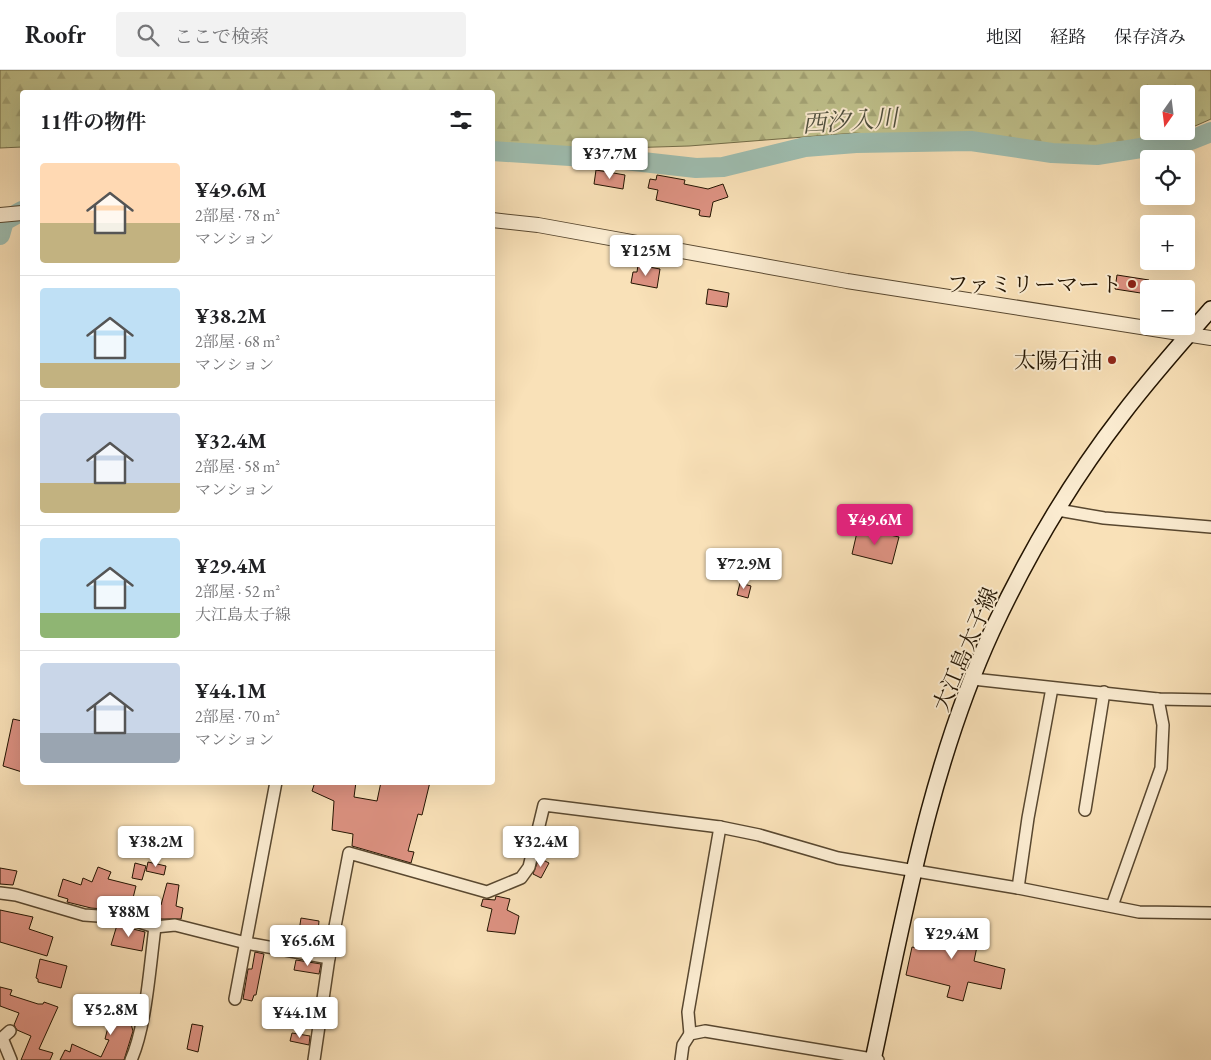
<!DOCTYPE html>
<html lang="ja">
<head>
<meta charset="utf-8">
<style>
	body { margin:0; font-family:"EB Garamond","Noto Serif JP",serif; background:#f2f2f2; color:#202124; height:100vh; display:flex; flex-direction:column; font-size:19px; white-space:nowrap }
	* { box-sizing:border-box; margin:0 }
	p { font-size:16px; color:#757577 }
	.icon { flex:none; width:28px; height:28px; fill:none; stroke:currentColor; stroke-width:2; stroke-linecap:round; stroke-linejoin:round }
	.map { position:relative; flex:1; overflow:hidden }
	.drawer { position:absolute; left:20px; top:20px; width:475px; height:695px; display:flex; flex-direction:column; background:#fff; border-radius:5px; box-shadow:0 5px 20px #0002 }
	.drawer>* { flex:none }
	.needle { width:32px; rotate:194deg }
	.controls { position:absolute; left:1140px; top:15px; display:grid; gap:10px }
	.controls a { display:grid; place-items:center; width:55px; height:55px; border-radius:5px; background:#fff; box-shadow:0 5px 20px #0002; font-size:25px }
	.price { position:absolute; translate:-50% -42px; padding:0 11px; border-radius:5px; background:#fff; color:#222; font-size:16px; line-height:32px; filter:drop-shadow(0 1px 2px #0008) }
	.price::after { content:''; position:absolute; left:50%; top:30px; width:15px; height:11px; margin-left:-8px; background:inherit; clip-path:polygon(0 0,100% 0,50% 100%) }
	.price.active { background:#db2777; color:#fff }
	ul { padding:0; list-style:none }
	li { display:flex; align-items:center; gap:15px; height:125px; padding:0 20px }
	li+li { border-top:1px solid #e0e0e0 }
	li span { display:grid; place-items:center; flex:none; width:140px; height:100px; border-radius:5px; color:#555 }
	li>.icon { margin-inline-start:auto }
	span .icon { width:60px; height:60px; fill:#fffc; stroke-width:1 }
	li b { font-size:21px }
	h2 { display:flex; justify-content:space-between; align-items:center; height:60px; padding:0 20px; font-size:21px }
	header { display:flex; align-items:center; gap:30px; box-sizing:border-box; height:70px; padding:0 25px; background:#fff; border-bottom:1px solid #e0e0e0 }
	header strong { font-size:24px }
	nav { display:flex; gap:28px; margin-inline-start:auto; font-size:18px }
	.search { width:350px; height:45px; background:#f2f2f2; display:flex; align-items:center; gap:12px; box-sizing:border-box; padding:0 18px; border-radius:5px; color:#757577; font-size:19px }
	.map>svg:first-child { display:block }
</style>
</head>
<body>
<header>
<strong>Roofr</strong>
<div class="search"><svg class="icon" aria-label="search" viewBox="0 0 24 24"><circle cx="10" cy="10" r="6"/><path d="M15 15l6 6"/></svg>ここで検索</div>
<nav><a>地図</a><a>経路</a><a>保存済み</a></nav>
</header>
<div class="map">
<svg width="1211" height="990" viewBox="0 0 1211 990">
	<defs>
		<pattern id="forest-firs" width="22" height="20" patternUnits="userSpaceOnUse" patternTransform="scale(1.25)"><rect width="22" height="20" fill="#c0c28d"/><path d="M5 1l3.5 6h-7zM16 11l3.5 6h-7z" fill="#a5a678"/></pattern>
	</defs>
	<rect width="100%" height="100%" fill="#f9e1b8"/>
	<filter id="stains"><feTurbulence type="fractalNoise" baseFrequency=".004" numOctaves="4"/><feColorMatrix values="0 0 0 0 .2 0 0 0 0 .09 0 0 0 0 .02 0 0 0 .5 -.17"/></filter>
	<radialGradient id="worn" r=".72"><stop offset=".6" stop-color="#630" stop-opacity="0"/><stop offset="1" stop-color="#630" stop-opacity=".3"/></radialGradient>
	<!-- forest -->
	<path fill="url(#forest-firs)" stroke="#726c48" d="M0,0H1211V49L1186,60V24H1149V61H1182L1170,66L1082,83L855,63L689,76L493,82L492,22H22V77L0,78Z"/>
	<g fill="none" stroke-linecap="round" stroke-linejoin="round">
		<!-- river -->
		<g stroke="#9ebdb0" stroke-width="20">
			<path d="M492,81L616,89L696,98L723,97L805,77L856,73L971,71L1052,83L1097,85L1191,70L1211,62"/>
			<path d="M0,165L4,151L22,141"/>
		</g>
	</g>
	<!-- building -->
	<g fill="#dd9282" stroke="#241502">
		<path d="M596,100L625,105L623,119L594,114Z"/>
		<path d="M657,105L685,110L684,114L708,119L723,114L728,127L713,132L710,147L701,146L699,145L700,140L656,130L658,120L648,118L650,109L656,110Z"/>
		<path d="M638,195L660,199L657,218L631,213L633,202H637Z"/>
		<path d="M1117,205L1149,210L1147,224L1115,219Z"/>
		<path d="M708,219L729,223L727,237L706,234Z"/>
		<path d="M858,458L899,467L892,494L852,484Z"/>
		<path d="M740,513L751,516L748,528L737,525Z"/>
		<path d="M13,649L22,651V702L3,696Z"/>
		<path d="M315,712H356L354,727L377,731L381,712H430L422,745L418,744L408,781L414,782L411,793L352,776L353,764L332,760L334,731L312,721Z"/>
		<path d="M539,788L549,793L541,808L533,804Z"/>
		<path d="M148,792L166,796L164,805L146,801Z"/>
		<path d="M135,793L146,796L142,810L132,808Z"/>
		<path d="M98,797L111,802L108,809L136,816L133,828L161,835L167,813L179,815L176,836L183,838L181,849H156L128,841L91,838L67,832L68,829L58,826L63,809L81,815L83,808L92,812Z"/>
		<path d="M0,798L17,801L13,815L0,814Z"/>
		<path d="M496,826L510,829L507,840L519,846L515,864L487,861L492,839L481,836L483,829L495,830Z"/>
		<path d="M0,840L33,847L29,859L53,867L47,886L0,872Z"/>
		<path d="M301,848L319,851L318,862L326,863L323,879L271,870L273,859L299,861Z"/>
		<path d="M927,850L980,862L974,891L1005,899L1001,919L968,912L963,931L947,927L950,916L906,905L912,877L921,879Z"/>
		<path d="M117,855L145,862L142,881L111,875Z"/>
		<path d="M255,882L264,884L256,925H254L252,931L243,929L248,899H252Z"/>
		<path d="M40,889L67,896L61,918L38,912V909L36,908Z"/>
		<path d="M296,890L321,894L319,904L294,900Z"/>
		<path d="M0,917L12,920L10,925L38,934H43L44,932L58,937L39,979L53,983L50,990H21L31,966L17,960L14,955L19,943L0,936Z"/>
		<path d="M121,925L138,928L131,954L133,961L124,990H60L65,980L70,982L72,974L101,987L109,970L105,969L110,949L116,950Z"/>
		<path d="M192,954L203,956L198,982L187,979Z"/>
		<path d="M292,963L310,966L309,975L290,971Z"/>
	</g>
	<g fill="none" stroke-linecap="round" stroke-linejoin="round">
		<!-- minor casing -->
		<g stroke="#594830" stroke-width="14">
			<g id="minor">
				<path d="M1058,440L1104,448L1211,457"/>
				<path d="M973,609L1158,629L1211,630"/>
				<path d="M1085,740L1104,622"/>
				<path d="M1018,818L1028,748L1052,618"/>
				<path d="M0,823L16,825L84,845L127,848L155,857L175,855L246,873L329,888"/>
				<path d="M1112,836L1161,698L1163,655L1158,629"/>
				<path d="M235,929L276,712"/>
				<path d="M10,961L2,968L11,990"/>
				<path d="M690,964L688,942L720,757"/>
				<path d="M131,990C146,957 150,895 155,857"/>
				<path d="M314,990L329,888L349,783L487,822L521,808L529,797L544,735L720,757L759,765L838,788L1018,818L1139,842L1211,843"/>
				<path d="M681,990L683,975L690,964L705,961L878,990"/>
			</g>
		</g>
		<!-- tertiary casing -->
		<g stroke="#594830" stroke-width="16">
			<g id="tertiary">
				<path d="M0,145L22,143"/>
				<path d="M492,150L538,155L847,211L1211,268"/>
			</g>
		</g>
		<!-- secondary casing -->
		<g stroke="#241502" stroke-width="18">
			<path id="secondary" d="M873,990C904,846 930,696 992,561C1027,486 1071,411 1122,345C1150,308 1181,273 1211,239"/>
		</g>
		<!-- minor -->
		<use href="#minor" stroke="#fbecd1" stroke-width="11"/>
		<!-- tertiary -->
		<use href="#tertiary" stroke="#fbecd1" stroke-width="14"/>
		<!-- secondary -->
		<use href="#secondary" stroke="#fbecd1" stroke-width="15"/>
	</g>
	<!-- markers -->
	<g fill="#8f2418" stroke="#fbecd1" stroke-width="2">
		<circle cx="1132" cy="214" r="5"/>
		<circle cx="1112" cy="290" r="5"/>
	</g>
	<g text-anchor="middle" stroke-width="4" stroke-linejoin="round" paint-order="stroke">
		<!-- poi labels -->
		<g font-size="22" fill="#241502" stroke="#fbecd1" text-anchor="end">
			<text x="1122" y="222">ファミリーマート</text>
			<text x="1102" y="298">太陽石油</text>
		</g>
		<!-- street labels -->
		<g font-size="22" fill="#241502" stroke="#fbecd1">
			<text transform="translate(965 579) rotate(-67)" y="8">大江島太子線</text>
		</g>
		<!-- water labels -->
		<g font-size="24" font-style="italic" fill="#4f503f" stroke="#fbecd1">
			<text transform="translate(850 51) rotate(-4)" y="8">西汐入川</text>
		</g>
	</g>
	<rect width="100%" height="100%" filter="url(#stains)"/>
	<rect width="100%" height="100%" fill="url(#worn)"/>
</svg>
<div class="controls">
<a><svg class="needle" viewBox="-14 -14 28 28"><path d="M0-13l5 13h-10z" fill="#e53935"/><path d="M0 13l5-13h-10z" fill="#757577"/></svg></a>
<a><svg class="icon" aria-label="locate" viewBox="0 0 24 24"><circle cx="12" cy="12" r="6"/><path d="M12 2v4M12 18v4M2 12h4M18 12h4"/></svg></a>
<a>+</a>
<a>−</a>
</div>
<b class="price" style="left:610px;top:110px">¥37.7M</b>
<b class="price" style="left:646px;top:207px">¥125M</b>
<b class="price active" style="left:875px;top:476px">¥49.6M</b>
<b class="price" style="left:744px;top:520px">¥72.9M</b>
<b class="price" style="left:156px;top:798px">¥38.2M</b>
<b class="price" style="left:541px;top:798px">¥32.4M</b>
<b class="price" style="left:129px;top:868px">¥88M</b>
<b class="price" style="left:952px;top:890px">¥29.4M</b>
<b class="price" style="left:308px;top:897px">¥65.6M</b>
<b class="price" style="left:111px;top:966px">¥52.8M</b>
<b class="price" style="left:300px;top:969px">¥44.1M</b>
<section class="drawer">
<h2>11件の物件<svg class="icon" aria-label="filters" viewBox="0 0 24 24"><path d="M4 7h16M4 17h16"/><circle cx="9" cy="7" r="2"/><circle cx="15" cy="17" r="2"/></svg></h2>
<ul>
<li><span style="background:linear-gradient(#ffd9b3 60%,#c2b280 0)"><svg class="icon" aria-label="home" viewBox="0 0 24 24"><path d="M3 11l9-7 9 7M6 9v11h12V9"/></svg></span><div><b>¥49.6M</b><p>2部屋 · 78 m²</p><p>マンション</p></div></li>
<li><span style="background:linear-gradient(#bfe0f5 75%,#c2b280 0)"><svg class="icon" aria-label="home" viewBox="0 0 24 24"><path d="M3 11l9-7 9 7M6 9v11h12V9"/></svg></span><div><b>¥38.2M</b><p>2部屋 · 68 m²</p><p>マンション</p></div></li>
<li><span style="background:linear-gradient(#c9d6e8 70%,#c2b280 0)"><svg class="icon" aria-label="home" viewBox="0 0 24 24"><path d="M3 11l9-7 9 7M6 9v11h12V9"/></svg></span><div><b>¥32.4M</b><p>2部屋 · 58 m²</p><p>マンション</p></div></li>
<li><span style="background:linear-gradient(#bfe0f5 75%,#8fb573 0)"><svg class="icon" aria-label="home" viewBox="0 0 24 24"><path d="M3 11l9-7 9 7M6 9v11h12V9"/></svg></span><div><b>¥29.4M</b><p>2部屋 · 52 m²</p><p>大江島太子線</p></div></li>
<li><span style="background:linear-gradient(#c9d6e8 70%,#9aa5b1 0)"><svg class="icon" aria-label="home" viewBox="0 0 24 24"><path d="M3 11l9-7 9 7M6 9v11h12V9"/></svg></span><div><b>¥44.1M</b><p>2部屋 · 70 m²</p><p>マンション</p></div></li>
</ul>
</section>
</div>
</body>
</html>
